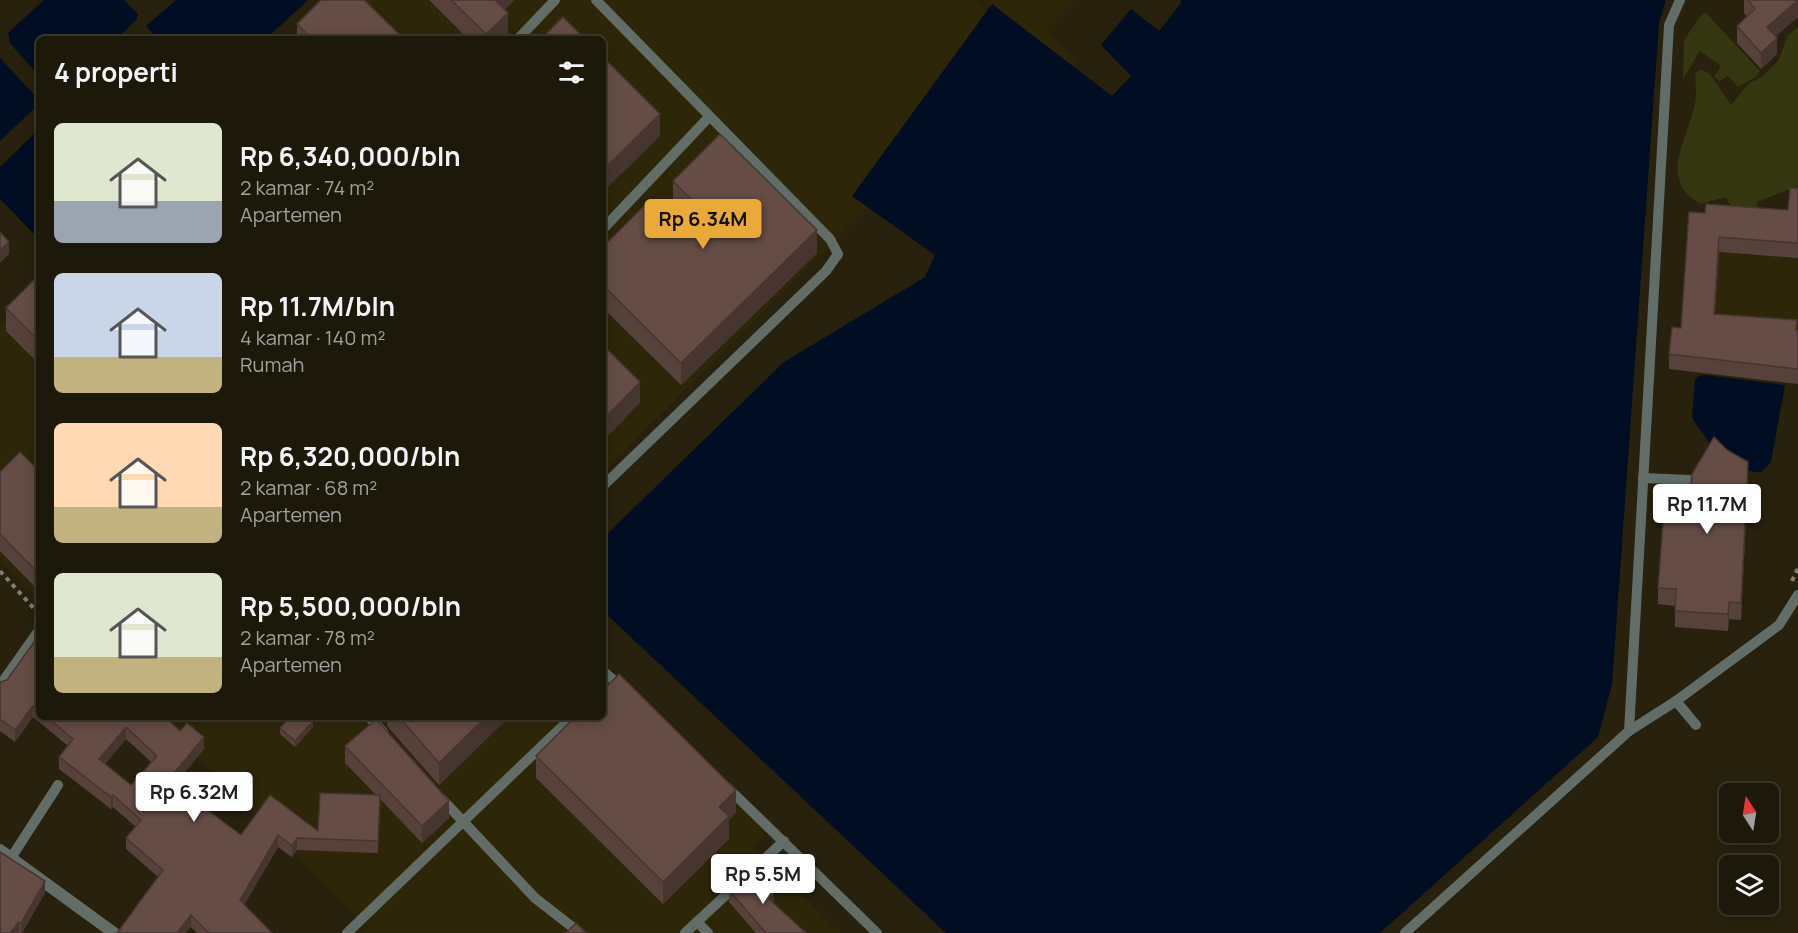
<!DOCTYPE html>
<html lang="id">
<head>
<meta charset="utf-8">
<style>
	body { margin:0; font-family:Manrope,sans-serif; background:#252213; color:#f1f3f6; height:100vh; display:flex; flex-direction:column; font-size:22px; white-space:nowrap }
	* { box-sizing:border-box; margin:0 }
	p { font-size:20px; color:#a0a09c }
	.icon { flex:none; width:33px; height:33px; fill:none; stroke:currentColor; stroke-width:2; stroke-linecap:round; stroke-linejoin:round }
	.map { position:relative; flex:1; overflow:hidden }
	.side { position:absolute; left:36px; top:36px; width:570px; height:684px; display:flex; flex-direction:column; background:#1d190a; border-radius:9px; box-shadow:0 3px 15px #0003,0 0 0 2px #3b382b }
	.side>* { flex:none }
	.needle { width:39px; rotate:348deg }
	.tools { position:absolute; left:1719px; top:783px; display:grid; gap:12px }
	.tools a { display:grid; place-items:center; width:60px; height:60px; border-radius:9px; background:#1d190a; box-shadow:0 3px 15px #0003,0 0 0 2px #3b382b; font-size:30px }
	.price { position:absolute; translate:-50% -51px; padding:0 14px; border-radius:6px; background:#fff; color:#222; font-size:20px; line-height:39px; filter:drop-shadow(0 2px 3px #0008) }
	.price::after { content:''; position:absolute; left:50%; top:36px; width:18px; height:14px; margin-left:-9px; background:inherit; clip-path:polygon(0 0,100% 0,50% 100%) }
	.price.selected { background:#eaaa39; color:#111 }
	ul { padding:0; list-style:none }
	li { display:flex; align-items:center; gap:18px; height:150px; padding:0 18px }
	li span { display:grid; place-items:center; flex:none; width:168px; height:120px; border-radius:9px; color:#555 }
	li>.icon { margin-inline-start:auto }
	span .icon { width:72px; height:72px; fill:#fffc; stroke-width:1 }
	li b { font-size:26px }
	h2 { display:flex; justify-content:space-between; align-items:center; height:72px; padding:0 18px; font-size:26px }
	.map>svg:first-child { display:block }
</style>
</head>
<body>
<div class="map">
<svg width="1798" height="933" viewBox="0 0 1798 933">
	<rect width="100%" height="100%" fill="#27210d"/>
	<!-- built -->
	<g fill="#2e2609">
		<path d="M327,0H975L1026,51L603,472V39H287Z"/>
		<path d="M986,0H1076L1046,31L1077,62L1063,77Z"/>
		<path d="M1689,226H1798V367L1712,360Z"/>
		<path d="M39,286V600L0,561V325Z"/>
		<path d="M603,665L769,830L753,846L841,933H363L368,927L157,717H603Z"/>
	</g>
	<!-- green -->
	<g fill="#353711">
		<path d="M1706,13L1760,71L1757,76L1738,87L1728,76L1720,81L1714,77L1721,66L1700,51L1683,79L1684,40L1702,14Z"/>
		<path d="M1798,27V186L1757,202V220L1733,211L1726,197L1700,204C1660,180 1684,145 1693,111C1697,99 1696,86 1695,74L1701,69L1710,74L1731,105L1748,84L1763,76L1778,61L1788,35Z"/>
	</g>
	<!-- water -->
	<g fill="#000d22">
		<path d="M44,0H124L138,14L137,19L116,39H39V76L10,43L8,33Z"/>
		<path d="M176,0H308L266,39H158L146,26Z"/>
		<path d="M1181,0H1666L1659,23L1612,684L1598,737L1380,933H946L603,611V538L784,362L925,277L935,255L852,196L992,4L1112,96L1131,76L1101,45L1131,9L1159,31L1181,3Z"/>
		<path d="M0,58L39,100V104L0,141Z"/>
		<path d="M39,129V239L0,199V167Z"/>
		<path d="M1705,375L1785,385L1771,462L1761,472C1730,473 1706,441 1692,417L1695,380L1699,376Z"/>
	</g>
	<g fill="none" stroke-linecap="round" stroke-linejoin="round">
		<!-- path -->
		<g stroke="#837e6e" stroke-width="4" stroke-dasharray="4.5 4.5" stroke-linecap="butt">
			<path d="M0,571L39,614"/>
			<path d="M1792,581L1798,568"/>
		</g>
		<!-- lane -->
		<g stroke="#626d67" stroke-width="10">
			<path d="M596,0L830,239L838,254L826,271L603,486"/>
			<path d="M518,39L555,0"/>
			<path d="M603,229L709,117"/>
			<path d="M1643,478L1691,480"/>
			<path d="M603,671L624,689"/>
			<path d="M1676,701L1696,725"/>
			<path d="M369,717L383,732"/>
			<path d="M1629,731L1669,25L1680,0"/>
			<path d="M727,787L877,933"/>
			<path d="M441,798L535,898L580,933"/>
			<path d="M11,858L58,785"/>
			<path d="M697,922L708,933"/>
			<path d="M347,933L572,717"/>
			<path d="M685,933L784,841"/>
			<path d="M1405,933L1629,731L1676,701L1779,625L1798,595"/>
		</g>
		<!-- street -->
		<g stroke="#626d67" stroke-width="12">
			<path d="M0,687L39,632"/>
			<path d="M0,850L114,933"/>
		</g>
	</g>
	<!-- wall -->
	<g fill="#57413b" fill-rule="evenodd">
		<path d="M429,0H514L504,10L508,35L504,39H468Z"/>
		<path d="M1744,0H1798V17L1775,36L1777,54L1761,69L1737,43V26L1747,16L1744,13Z"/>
		<path d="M297,24L404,39H297Z"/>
		<path d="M673,181L817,253L681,385L603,308V247L671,231L686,216L673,203Z"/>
		<path d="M1798,188V258L1719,252L1715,314L1798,330V384L1669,369V354L1681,328L1705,213L1788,210Z"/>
		<path d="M39,275V364L6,331V308Z"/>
		<path d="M39,471V591L0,551V472Z"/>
		<path d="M1748,479L1741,620L1729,619L1728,631L1675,627V606L1658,604V588L1690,496Z"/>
		<path d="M39,635V717H165L180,731L204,749L181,777L203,806L241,835L318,831L376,795L345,763V746L449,818L422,843L380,799L378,853L297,850L292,857L278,847L244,905L272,933H197L191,927L158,877L126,849V838L136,827L113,807L111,809L59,769V757L68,746L33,717L15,742L0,731V682L7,680ZM126,739L151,762L131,785L105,764Z"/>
		<path d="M387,717H509L439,785L387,726Z"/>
		<path d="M313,727L295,747L280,734V728Z"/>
		<path d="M536,756L736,812L729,820V839L663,904L536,778Z"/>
		<path d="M729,890L774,904L806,933H756L729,902Z"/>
		<path d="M45,893L22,933H0Z"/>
	</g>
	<!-- shaded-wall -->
	<g fill="#473530">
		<path d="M493,0H514L493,21Z"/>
		<path d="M1798,1V17L1767,44V27Z"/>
		<path d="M508,13V35L504,39H486V34Z"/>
		<path d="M1777,38V54L1761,69V53Z"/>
		<path d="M660,114V136L603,192V170Z"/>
		<path d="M817,230V253L681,385V363Z"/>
		<path d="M1719,237V252L1714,329V314Z"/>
		<path d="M9,242V254L0,263V250Z"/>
		<path d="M640,382V403L603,441V420Z"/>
		<path d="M1748,462V479L1741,620V603Z"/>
		<path d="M1729,602V619L1728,631V614Z"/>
		<path d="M33,706V717L15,742V730Z"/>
		<path d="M486,717H509L439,785V763Z"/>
		<path d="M313,721V727L295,747V741Z"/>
		<path d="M126,727V739L99,771V759Z"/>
		<path d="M204,737V749L175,784V772Z"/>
		<path d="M736,790V812L729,820V839L663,904V882L719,807Z"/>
		<path d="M113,795V807L111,809V797Z"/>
		<path d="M203,798V810L198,803Z"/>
		<path d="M449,801V818L422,843V826Z"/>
		<path d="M278,835V847L240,912V900Z"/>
		<path d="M297,838V850L292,857V846Z"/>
		<path d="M45,881V893L21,933V923Z"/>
		<path d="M774,894V906L769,899Z"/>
		<path d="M191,915V927L186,933H177Z"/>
		<path d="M19,922V933H10Z"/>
	</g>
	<!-- building -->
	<g fill="#654c45" stroke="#473530" stroke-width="1.5" fill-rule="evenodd">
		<path d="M321,0H364L404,39H312L297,24Z"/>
		<path d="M451,0H495L508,13L486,34Z"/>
		<path d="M1748,0H1798L1767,27L1777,38L1761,53L1737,26L1755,9Z"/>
		<path d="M563,17L585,39H541Z"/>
		<path d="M603,57L660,114L603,170Z"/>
		<path d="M720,134L817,230L681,363L603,285V247L645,205L671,231L697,205L673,181Z"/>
		<path d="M1790,188H1798V243L1719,237L1714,314L1797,320L1796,330H1798V369L1669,354L1672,327L1681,328L1689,212L1705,213L1706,204L1788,210Z"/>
		<path d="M0,232L9,242L0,250Z"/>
		<path d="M39,275V341L6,308Z"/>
		<path d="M603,345L640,382L603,420Z"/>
		<path d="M1714,437L1727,450L1748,462L1741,603L1729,602L1728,614L1675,611L1676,589L1658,588L1665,495L1690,496L1692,474Z"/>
		<path d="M20,452L39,471V574L0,534V472Z"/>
		<path d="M39,635V710L33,706L15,730L0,719V682L7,680Z"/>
		<path d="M619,674L736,790L719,807L729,816L663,882L536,756L575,717H603V690Z"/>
		<path d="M47,717H165L180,731L187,723L204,737L175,772L203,798L198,803L241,835L270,795L318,831L320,793L380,795L378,841L297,838L292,846L278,835L240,900L272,933H209L191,915L177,933H117L163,870L126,838L141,820L113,795L111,797L59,757L73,739ZM126,727L157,756L131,785L99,759Z"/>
		<path d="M290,717H308L313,721L295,741L280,728Z"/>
		<path d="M399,717H486L439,763Z"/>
		<path d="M376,719L449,801L422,826L345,746Z"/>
		<path d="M0,852L45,881L21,923L19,922L10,933H0Z"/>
		<path d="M752,869L774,894L769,899L806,933H766L729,890Z"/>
		<path d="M576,923L586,933H566Z"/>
	</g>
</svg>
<div class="tools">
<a><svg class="needle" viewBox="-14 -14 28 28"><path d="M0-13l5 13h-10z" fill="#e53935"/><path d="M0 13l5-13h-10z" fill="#a0a09c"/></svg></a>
<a><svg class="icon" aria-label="layers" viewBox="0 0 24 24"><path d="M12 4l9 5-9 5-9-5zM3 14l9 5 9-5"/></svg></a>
</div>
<b class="price selected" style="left:703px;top:250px">Rp 6.34M</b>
<b class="price" style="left:1707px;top:535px">Rp 11.7M</b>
<b class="price" style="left:194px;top:823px">Rp 6.32M</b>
<b class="price" style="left:763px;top:905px">Rp 5.5M</b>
<section class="side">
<h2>4 properti<svg class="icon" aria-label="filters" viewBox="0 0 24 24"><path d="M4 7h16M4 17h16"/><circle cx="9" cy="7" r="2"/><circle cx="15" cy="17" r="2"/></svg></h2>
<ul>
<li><span style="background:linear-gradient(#dfe7d0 65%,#9aa5b1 0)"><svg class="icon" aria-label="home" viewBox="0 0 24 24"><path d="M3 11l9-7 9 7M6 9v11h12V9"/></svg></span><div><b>Rp 6,340,000/bln</b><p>2 kamar · 74 m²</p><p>Apartemen</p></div></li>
<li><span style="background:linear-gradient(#c9d6e8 70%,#c2b280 0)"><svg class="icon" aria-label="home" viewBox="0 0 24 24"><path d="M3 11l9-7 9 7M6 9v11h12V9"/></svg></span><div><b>Rp 11.7M/bln</b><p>4 kamar · 140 m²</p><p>Rumah</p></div></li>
<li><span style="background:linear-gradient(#ffd9b3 70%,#c2b280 0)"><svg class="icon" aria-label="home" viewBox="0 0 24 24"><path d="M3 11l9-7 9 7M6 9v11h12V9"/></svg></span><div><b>Rp 6,320,000/bln</b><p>2 kamar · 68 m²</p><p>Apartemen</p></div></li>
<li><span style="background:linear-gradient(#dfe7d0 70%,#c2b280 0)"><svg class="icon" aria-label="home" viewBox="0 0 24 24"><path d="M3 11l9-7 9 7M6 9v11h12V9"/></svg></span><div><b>Rp 5,500,000/bln</b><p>2 kamar · 78 m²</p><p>Apartemen</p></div></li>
</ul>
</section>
</div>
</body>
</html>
